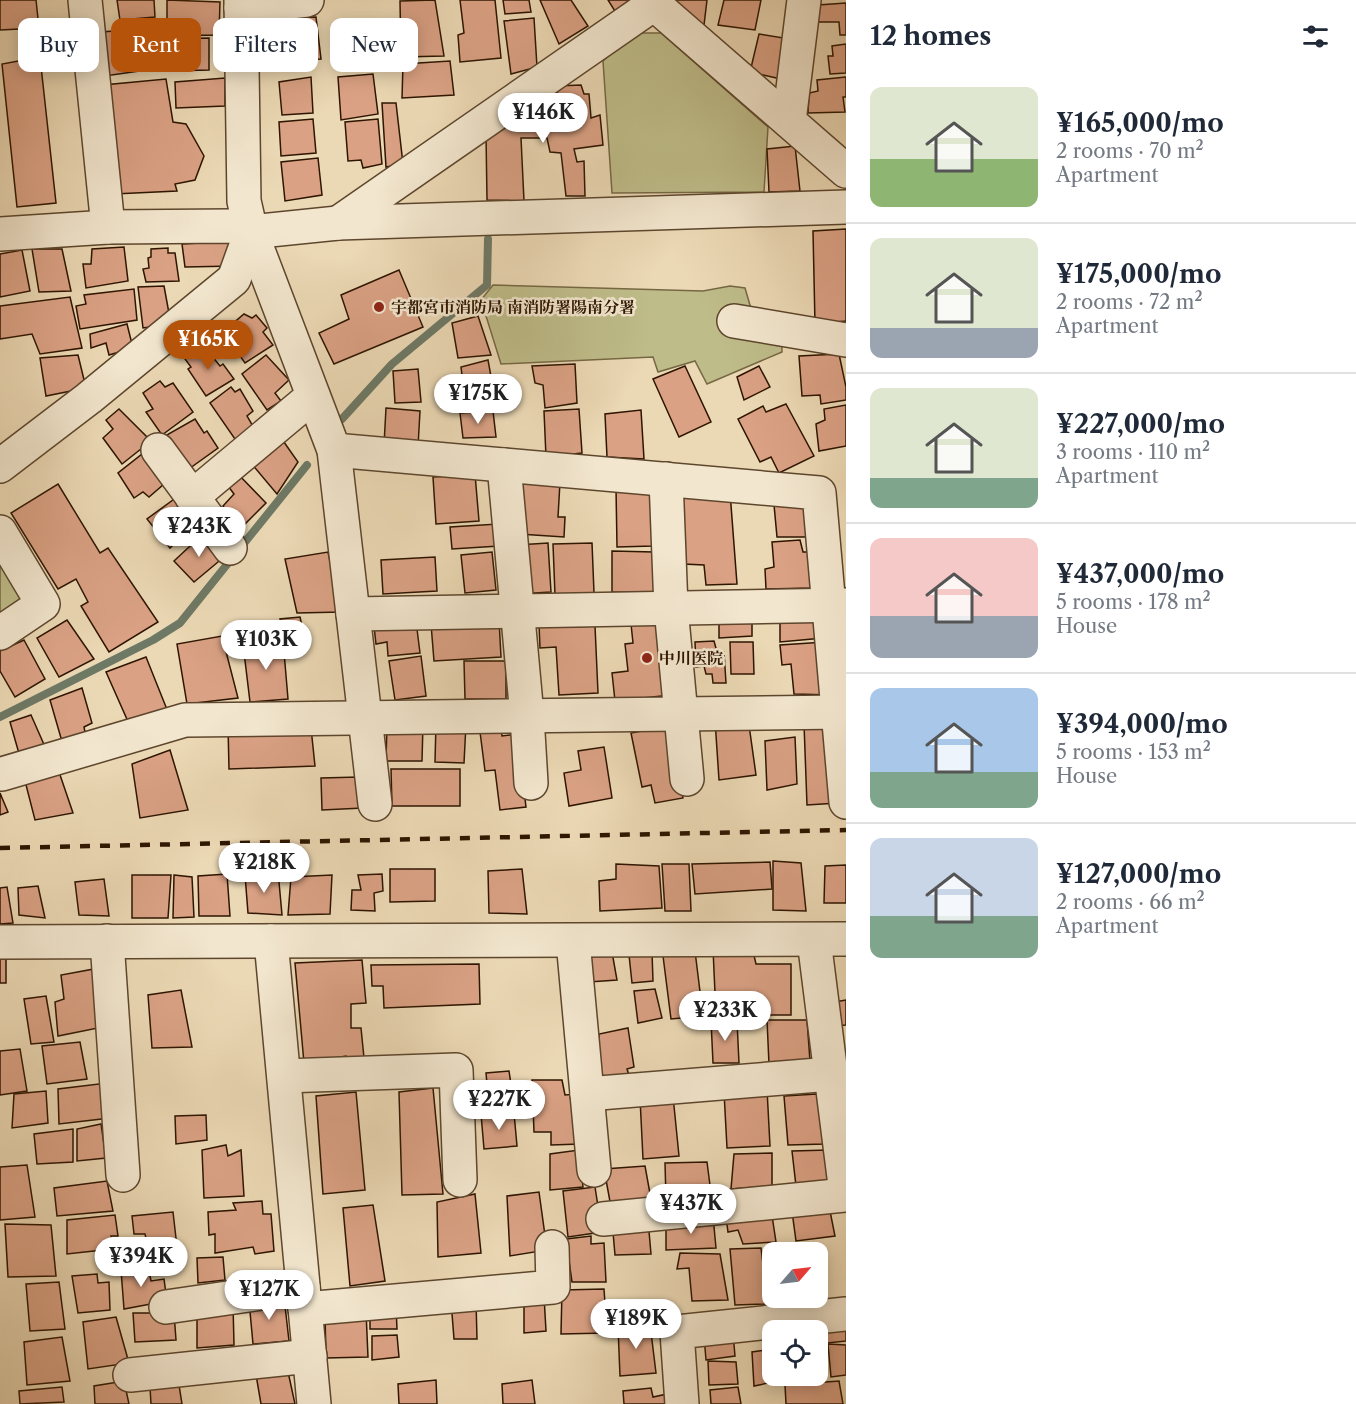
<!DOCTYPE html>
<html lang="en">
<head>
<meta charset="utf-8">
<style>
	body { margin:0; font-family:"Libre Caslon Text","Noto Serif JP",serif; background:#f2f2f3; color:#1f2937; height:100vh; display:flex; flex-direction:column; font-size:22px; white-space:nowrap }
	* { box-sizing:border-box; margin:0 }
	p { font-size:20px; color:#747a83 }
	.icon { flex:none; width:33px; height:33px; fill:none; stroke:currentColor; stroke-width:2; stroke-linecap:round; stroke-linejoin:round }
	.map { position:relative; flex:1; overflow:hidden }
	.sheet { display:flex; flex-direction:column; background:#fff; width:510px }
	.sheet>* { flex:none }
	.top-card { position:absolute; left:18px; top:18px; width:570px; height:54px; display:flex; gap:12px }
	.needle { width:39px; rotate:62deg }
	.fabs { position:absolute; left:762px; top:1242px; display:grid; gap:12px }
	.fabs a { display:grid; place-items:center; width:66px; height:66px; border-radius:12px; background:#fff; box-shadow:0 3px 15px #0003; font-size:30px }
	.price { position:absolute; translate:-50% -51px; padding:0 14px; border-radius:21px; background:#fff; color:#222; font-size:20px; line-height:39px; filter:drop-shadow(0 2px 3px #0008) }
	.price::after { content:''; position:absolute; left:50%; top:36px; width:18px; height:14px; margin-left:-9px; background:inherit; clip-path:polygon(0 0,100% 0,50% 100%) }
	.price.selected { background:#b45309; color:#fff }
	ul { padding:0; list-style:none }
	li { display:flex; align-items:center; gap:18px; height:150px; padding:0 24px }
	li+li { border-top:2px solid #e0e1e3 }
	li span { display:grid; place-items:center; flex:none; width:168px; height:120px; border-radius:12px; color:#555 }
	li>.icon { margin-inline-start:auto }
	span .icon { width:72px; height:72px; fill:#fffc; stroke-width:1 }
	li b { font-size:26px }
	h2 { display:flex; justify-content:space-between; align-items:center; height:72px; padding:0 24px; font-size:26px }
	.pill { padding:0 21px; border-radius:12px; background:#fff; box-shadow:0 3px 15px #0003; font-size:21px; line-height:54px }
	.pill.selected { background:#b45309; color:#fff }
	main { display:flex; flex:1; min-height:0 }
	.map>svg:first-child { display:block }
</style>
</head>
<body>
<main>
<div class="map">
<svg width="846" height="1404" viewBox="0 0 846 1404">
	<rect width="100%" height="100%" fill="#ebd8b4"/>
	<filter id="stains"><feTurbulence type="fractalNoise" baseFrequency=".00333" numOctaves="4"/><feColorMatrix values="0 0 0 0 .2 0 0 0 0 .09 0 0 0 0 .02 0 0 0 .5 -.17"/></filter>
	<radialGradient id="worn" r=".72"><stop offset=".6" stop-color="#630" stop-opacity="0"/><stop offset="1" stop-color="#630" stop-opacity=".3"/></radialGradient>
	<!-- green -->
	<g fill="#bebc89" stroke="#766844" stroke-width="1.5">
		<path d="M633,33H661L768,127L764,192L612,193L603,61Z"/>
		<path d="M493,285L703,291L730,286L745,288L752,312L781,318L782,352L707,384L695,361L658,372L653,357L501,364L481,300Z"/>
		<path d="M0,558L23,595L16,612L0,623Z"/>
	</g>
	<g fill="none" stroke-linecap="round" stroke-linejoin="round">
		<!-- stream -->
		<g stroke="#6e7965" stroke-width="8">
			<path d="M342,419L392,364L487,285L488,239"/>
			<path d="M0,717L153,640L180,623L307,465"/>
		</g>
	</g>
	<!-- building -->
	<g fill="#daa184" stroke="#2e1500" stroke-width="1.5">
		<path d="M0,0H36L39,28L0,30Z"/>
		<path d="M117,0H154L155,17L120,20Z"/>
		<path d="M167,0L220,2L219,35L167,36Z"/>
		<path d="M435,0L444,56L401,57L400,1Z"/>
		<path d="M460,0H495L501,58L460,62L458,35L464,33Z"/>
		<path d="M503,0H529L531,12L505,14Z"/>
		<path d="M540,0H571L588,26L559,44Z"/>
		<path d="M608,0H640L618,16Z"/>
		<path d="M674,0H707L704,25L673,9Z"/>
		<path d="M724,0H761L755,30L718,25Z"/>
		<path d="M846,3V35H840L839,22H818V5Z"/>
		<path d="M316,17L321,59L281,61L279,33L288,31L287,18Z"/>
		<path d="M534,18L537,67L511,74L504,21Z"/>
		<path d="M149,29L153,69L105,76L99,32Z"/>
		<path d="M759,34L790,39L781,79L750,72Z"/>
		<path d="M209,38V70L168,71L167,39Z"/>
		<path d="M846,44V73L830,74L828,56H833L832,46Z"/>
		<path d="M40,57L56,203L17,207L2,64Z"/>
		<path d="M450,61L454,95L402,98L403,64Z"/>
		<path d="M373,74L378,114L341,120L338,77Z"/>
		<path d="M311,77L313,113L282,115L279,82Z"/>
		<path d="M846,77V97H843L845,112L808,113L809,93L818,91L817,80Z"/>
		<path d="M225,78V106L176,108L175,82Z"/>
		<path d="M166,79L173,122L186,124L204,156L195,180L175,184L177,191L114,194L103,85Z"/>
		<path d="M581,85L584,94H589L591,118L600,115L603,145L574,149L577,162L584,161L585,196H566L561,153L550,152L547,138H521L524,201L487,200L486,134L514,119L547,118L549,97L558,95L556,86Z"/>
		<path d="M382,103H396L403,164L386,167Z"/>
		<path d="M313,119L316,153L281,156L279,122Z"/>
		<path d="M378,119L382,164L363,168L361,160L348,161L345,122Z"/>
		<path d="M795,146L800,191L769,192L767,149Z"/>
		<path d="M318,158L322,195L285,201L281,162Z"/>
		<path d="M846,229V321L815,324L813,231Z"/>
		<path d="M233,241L234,266L185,267L182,244Z"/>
		<path d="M124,247L128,281L86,288L83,264H91L92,249Z"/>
		<path d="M168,248V253H175L179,281L146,282L143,269L149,268L148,258L151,257V249Z"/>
		<path d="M32,249H62L71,291L39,292Z"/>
		<path d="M22,250L30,291L0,297V254Z"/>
		<path d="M399,270L423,327L334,364L319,333L349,319L341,295Z"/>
		<path d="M164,286L171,324L143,328L138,287Z"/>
		<path d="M134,289L137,320L80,329L76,306L86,304L84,295Z"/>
		<path d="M70,297L82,348L40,354L32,334L0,339V306Z"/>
		<path d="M244,314L252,318L256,315L267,328L263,332L273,345L245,363L226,336L236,330L230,326Z"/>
		<path d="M478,316L491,355L458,358L452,323Z"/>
		<path d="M127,324L133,348L109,355L106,343L91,348L90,334Z"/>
		<path d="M203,345L220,366L223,364L234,379L206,396L188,369L191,367L185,359Z"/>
		<path d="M839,354L846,387V400L821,404L820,395L802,396L799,356Z"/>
		<path d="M78,355L86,388L46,396L40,358Z"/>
		<path d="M266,355L289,380L275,393L281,401L267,410L242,374Z"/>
		<path d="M488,360L496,404L466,407L461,367Z"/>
		<path d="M575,364L577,403L545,408L543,385L535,383L532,366Z"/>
		<path d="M685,366L711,422L679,437L653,379Z"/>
		<path d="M759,366L770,387L744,400L737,377Z"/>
		<path d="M418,369L421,402L395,403L393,371Z"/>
		<path d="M160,381L165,387L173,383L193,412L162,435L146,412L153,409L143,393Z"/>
		<path d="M231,387L235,392L240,389L253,411L247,416L254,428L237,442L210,403Z"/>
		<path d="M786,404L814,456L779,473L771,457L760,462L738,419L763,406L766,412Z"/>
		<path d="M846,405V446L819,451L816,424L825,420L824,409Z"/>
		<path d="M386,408L420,411L418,447L384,445Z"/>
		<path d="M119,409L151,441L122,464L103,438L113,429L106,420Z"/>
		<path d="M579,409L582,453L546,457L544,411Z"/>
		<path d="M641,410L644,459L607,457L605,414Z"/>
		<path d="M493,411L496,437L463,438L460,413Z"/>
		<path d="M195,419L204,433L207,431L218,448L186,471L165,436Z"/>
		<path d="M279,435L298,462L277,494L251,463Z"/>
		<path d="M146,451L164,484L149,497L143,492L134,498L118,473Z"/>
		<path d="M236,472L266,503L240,529L223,506L234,494L225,482Z"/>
		<path d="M475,474L479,521L436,524L433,477Z"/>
		<path d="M522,480L560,482L558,517H565L564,537L519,534Z"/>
		<path d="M58,484L100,553L108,548L158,622L109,652L81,606L88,602L76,579L58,589L11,513Z"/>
		<path d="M651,487L653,546L617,547L616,488Z"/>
		<path d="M730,492L737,584L706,585L704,565L683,564L680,495Z"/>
		<path d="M773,494L809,498L813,537H777Z"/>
		<path d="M177,497L196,522L170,548L147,519Z"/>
		<path d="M498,524L499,546L452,549L450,527Z"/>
		<path d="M204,533L224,557L194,582L174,561Z"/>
		<path d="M800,540L803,552H815L814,588L766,589L765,569L774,567L772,542Z"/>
		<path d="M548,543L551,592L518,594L517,545Z"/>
		<path d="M592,543L594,593L555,595L553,544Z"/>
		<path d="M612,551L654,552V593L612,592Z"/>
		<path d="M328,552L341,612L297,613L285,559Z"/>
		<path d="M492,552L496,590L465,593L461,555Z"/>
		<path d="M435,557L437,591L383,594L381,560Z"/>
		<path d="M752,614V636L719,638V615Z"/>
		<path d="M780,615H820L823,638L780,642Z"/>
		<path d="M300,617L304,635L283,634L280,619Z"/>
		<path d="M67,620L94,659L59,677L37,638Z"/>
		<path d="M499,620L501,657L434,661L431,624Z"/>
		<path d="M416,621L420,653L388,656L387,642L376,644L374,626Z"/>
		<path d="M656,621V629L664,628L671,695L615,701L612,673L628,671L625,644L633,643L631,624Z"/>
		<path d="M571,623V627L595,626L598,693L559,695L556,647L540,648L539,624Z"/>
		<path d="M222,636L238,698L187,704L177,644Z"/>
		<path d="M24,640L45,679L15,697L0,671V651Z"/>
		<path d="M283,640L288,699L250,702L243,644Z"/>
		<path d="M714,641L717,652H724L726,683H713L712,674H706L704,666L696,667L695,642Z"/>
		<path d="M730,642H753L754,674H731Z"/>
		<path d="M825,642L832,695L794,694L791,664L782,665L780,645Z"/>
		<path d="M421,656L426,696L395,700L389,661Z"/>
		<path d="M146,657L168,712L130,726L106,672Z"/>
		<path d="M464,661H506V699H465Z"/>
		<path d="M82,688L92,723L84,727L86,737L63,745L50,700Z"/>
		<path d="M31,715L46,749L20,757L10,722Z"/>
		<path d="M748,718L756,775L719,780L715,720Z"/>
		<path d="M827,721L838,803L807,805L804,724Z"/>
		<path d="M501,722L502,736L517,734L526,807L500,810L495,770L485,771L479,724Z"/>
		<path d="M387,723L423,724L422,761H386Z"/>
		<path d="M436,723L466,724L464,763L435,762Z"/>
		<path d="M228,726L311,728L315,766L229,769Z"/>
		<path d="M669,726L683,798L655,803L651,785L642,787L631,733Z"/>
		<path d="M795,737L797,784L767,790L765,741Z"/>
		<path d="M604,747L612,798L569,806L564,773L581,770L578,751Z"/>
		<path d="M170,750L188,810L140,818L132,764Z"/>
		<path d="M58,769L73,813L35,820L25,781Z"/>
		<path d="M391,769H460V806H392Z"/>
		<path d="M359,777L363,808L322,810L321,778Z"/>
		<path d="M0,793L8,812L0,815Z"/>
		<path d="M773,861L801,863L806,911L773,910Z"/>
		<path d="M770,862L772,889L695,894L692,864Z"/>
		<path d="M616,864L659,866L662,908L600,911L599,881L616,879Z"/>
		<path d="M662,864H689L691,911H665Z"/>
		<path d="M846,865V903H824L825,866Z"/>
		<path d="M390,869H435V901L390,902Z"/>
		<path d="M522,869L527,914L489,913L488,871Z"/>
		<path d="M278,871L282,915L248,913L245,875Z"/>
		<path d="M227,874L230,916H199L198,876Z"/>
		<path d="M382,874L383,891L374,893L375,911L351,910L352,890H361L358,875Z"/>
		<path d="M132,875H171L168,918H132Z"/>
		<path d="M174,875L192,877L194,917L173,918Z"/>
		<path d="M332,875L330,914L288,915L291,877Z"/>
		<path d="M104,879L109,916L79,915L75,882Z"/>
		<path d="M38,886L45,918L19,915L18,888Z"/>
		<path d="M7,887L13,923L0,924V888Z"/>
		<path d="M752,947L756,964H791V1015H716L713,949Z"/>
		<path d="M695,951L703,1016L671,1019L663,956Z"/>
		<path d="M612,952L617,980L589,982L587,953Z"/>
		<path d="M652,952L653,981L632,983L629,955Z"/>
		<rect x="0" y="958" width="6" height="25"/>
		<path d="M362,960L366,1003L351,1004V1028H361L364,1058L347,1062L346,1056L304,1063L295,963Z"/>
		<path d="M479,964L480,1004L384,1008L383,986H372L371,965Z"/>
		<path d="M94,969L103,1027L58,1036L55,1002L64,999L61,975Z"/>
		<path d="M655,989L662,1018L638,1023L634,991Z"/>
		<path d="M181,990L192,1047L152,1048L148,995Z"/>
		<path d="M46,996L54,1042L31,1044L24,999Z"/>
		<path d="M846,1000V1025L833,1026L835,1002Z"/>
		<path d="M711,1020L737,1021L739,1063H713Z"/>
		<path d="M767,1020H807L810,1061L769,1064Z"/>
		<path d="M628,1028L634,1067L627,1069L630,1078L599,1083V1034Z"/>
		<path d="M80,1042L87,1079L47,1084L42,1046Z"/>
		<path d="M20,1049L27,1091L0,1095V1051Z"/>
		<path d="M509,1071L514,1104L489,1106L486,1073Z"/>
		<path d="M532,1080H562L565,1095L577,1094L580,1144L551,1145V1132H534Z"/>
		<path d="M107,1083L110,1118L59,1124L58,1089Z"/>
		<path d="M433,1088L443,1194L402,1195L399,1092Z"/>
		<path d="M767,1089L770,1146L727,1148L724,1092Z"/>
		<path d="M46,1091L48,1123L12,1128L14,1094Z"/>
		<path d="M356,1092L365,1190L323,1194L316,1096Z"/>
		<path d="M817,1094L825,1144L788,1145L784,1096Z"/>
		<path d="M673,1096L679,1156L643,1159L640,1098Z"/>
		<path d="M514,1113L517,1146L484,1149L481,1114Z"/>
		<path d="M206,1115L207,1140L176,1144L175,1116Z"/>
		<path d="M101,1124L106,1158L77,1161V1129Z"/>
		<path d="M73,1129V1162L37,1164L34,1134Z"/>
		<path d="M226,1145L228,1156L241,1150L244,1196L204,1198L202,1150Z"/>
		<path d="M579,1150L583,1187L550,1190V1154Z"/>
		<path d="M829,1150L830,1181L796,1186L792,1151Z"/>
		<path d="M772,1153V1186L731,1189L734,1154Z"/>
		<path d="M707,1162L711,1193L666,1199L665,1163Z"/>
		<path d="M27,1165L35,1217L0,1220V1167Z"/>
		<path d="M645,1166L651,1199L611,1207L604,1169Z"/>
		<path d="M107,1181L113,1211L57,1216L54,1188Z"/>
		<path d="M595,1187L602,1232L568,1237L563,1191Z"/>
		<path d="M539,1192L547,1250L510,1256L507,1196Z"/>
		<path d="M475,1194L481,1253L438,1257L437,1202Z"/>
		<path d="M262,1201L263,1214H271L274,1251L255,1254L253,1247L215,1253V1234L209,1235L208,1212L236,1210L233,1203Z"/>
		<path d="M828,1201L835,1236L796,1241L791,1204Z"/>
		<path d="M373,1205L385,1281L350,1286L343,1208Z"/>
		<path d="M771,1209L776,1242L743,1244L738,1230L728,1232L725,1210Z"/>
		<path d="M173,1212L177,1247L149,1251L145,1234H134L132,1216Z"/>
		<path d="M115,1215L118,1236H111L112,1249L67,1254V1220Z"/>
		<path d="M713,1216L716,1248L666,1250V1225Z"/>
		<path d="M648,1220L651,1254L615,1255L612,1221Z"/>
		<path d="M5,1224L51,1225L56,1276L8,1277Z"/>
		<path d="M591,1236V1244L604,1243L606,1282H572L566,1239Z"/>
		<path d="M819,1247L826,1302H789V1298H818V1252H786V1250Z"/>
		<path d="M761,1248L768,1304L735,1305L730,1249Z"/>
		<path d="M680,1253L720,1254L728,1300L692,1301L689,1268L677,1269Z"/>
		<path d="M223,1257L225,1280L198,1283L197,1258Z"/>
		<path d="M148,1265L151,1281L164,1279L167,1301L124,1309L121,1270Z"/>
		<path d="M97,1274L98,1283L109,1282L110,1310L78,1313L72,1276Z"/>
		<path d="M59,1282L65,1329L30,1331L26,1284Z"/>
		<path d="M604,1289L607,1333L561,1334L562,1290Z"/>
		<path d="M524,1295L544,1296L546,1331L524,1333Z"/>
		<path d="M284,1297L289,1341L253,1344L249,1301Z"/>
		<path d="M451,1301H476L477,1339H454Z"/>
		<path d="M233,1304L234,1345L197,1348V1307Z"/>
		<path d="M396,1307L397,1329H370V1309Z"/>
		<path d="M366,1311L368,1357L326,1358L325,1315Z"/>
		<path d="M133,1313H174L176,1340L135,1342Z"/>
		<path d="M116,1317L129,1363L88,1369L83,1322Z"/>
		<path d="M817,1323L846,1327V1341L818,1344Z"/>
		<path d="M650,1324L656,1373L620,1376L618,1327Z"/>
		<path d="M733,1333L735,1356L706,1360L704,1336Z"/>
		<path d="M397,1335L399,1357L372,1360V1336Z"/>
		<path d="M62,1337L70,1381L27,1385L24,1342Z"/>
		<path d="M828,1344L846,1345V1375L831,1377Z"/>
		<path d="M772,1349V1376H782L783,1380L754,1386L752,1352Z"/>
		<path d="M708,1361L736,1362L738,1384L709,1385Z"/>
		<path d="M818,1366L819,1377L791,1379V1376H818Z"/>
		<path d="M287,1367L295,1404H261L255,1369Z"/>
		<path d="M436,1380L437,1404H399L398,1384Z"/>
		<path d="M532,1380L535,1404H503L502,1384Z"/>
		<path d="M124,1381L129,1404H95L94,1386Z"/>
		<path d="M839,1381L843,1404H786L785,1385Z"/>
		<path d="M179,1385L182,1404H151L150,1387Z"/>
		<path d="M62,1387L64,1402L20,1404L19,1391Z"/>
		<path d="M738,1387L741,1404H711L710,1390Z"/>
		<path d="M651,1388L653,1397L672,1393L674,1404H624L623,1391Z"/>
	</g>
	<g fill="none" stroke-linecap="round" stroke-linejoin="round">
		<!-- minor casing -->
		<g stroke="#5d462d" stroke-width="36">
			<g id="minor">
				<path d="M85,0L108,227"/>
				<path d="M241,0L244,201L251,232L334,450L375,804"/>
				<path d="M241,8L307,0"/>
				<path d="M789,121L804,0"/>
				<path d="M338,223L654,4L846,171"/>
				<path d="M0,234L108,227L232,226L251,232L338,223L846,207"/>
				<path d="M734,321L846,340"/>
				<path d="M158,450L230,548"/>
				<path d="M334,450L819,493L846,802"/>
				<path d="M504,465L527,716L531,783"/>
				<path d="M0,466L89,398L234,279L251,232"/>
				<path d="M666,479L671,608L687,779"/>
				<path d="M192,497L313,396"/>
				<path d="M0,532L43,604L0,633"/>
				<path d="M353,614L846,605"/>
				<path d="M2,774L185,720L846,712"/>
				<path d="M814,940L846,1193"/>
				<path d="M107,941L123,1175"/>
				<path d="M271,941L314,1404"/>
				<path d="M573,941L594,1170"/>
				<path d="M0,942L846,939"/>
				<path d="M284,1076L456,1070L460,1180"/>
				<path d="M587,1094L831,1074"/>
				<path d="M603,1219L846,1195"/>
				<path d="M166,1307L303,1287"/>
				<path d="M305,1309L553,1287L552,1247"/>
				<path d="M130,1375L310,1356"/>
				<path d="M682,1404L677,1332L846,1314"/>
			</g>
		</g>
		<!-- minor -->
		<use href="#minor" stroke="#f2e6ce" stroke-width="33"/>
		<!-- rail -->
		<path stroke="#2e1500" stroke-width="4.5" stroke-dasharray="10 10" stroke-linecap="butt" d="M0,848L846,830"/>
	</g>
	<!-- markers -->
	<g fill="#8f2418" stroke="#f2e6ce" stroke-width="2">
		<circle cx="379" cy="307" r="6"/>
		<circle cx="647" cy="658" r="6"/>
	</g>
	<g text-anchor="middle" stroke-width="5" stroke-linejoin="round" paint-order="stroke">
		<!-- poi labels -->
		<g font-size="16" font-weight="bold" fill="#2e1500" stroke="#f2e6ce" text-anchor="start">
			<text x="391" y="313">宇都宮市消防局 南消防署陽南分署</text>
			<text x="659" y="664">中川医院</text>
		</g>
	</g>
	<rect width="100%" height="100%" filter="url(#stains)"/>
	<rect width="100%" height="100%" fill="url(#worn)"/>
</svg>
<div class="fabs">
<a><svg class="needle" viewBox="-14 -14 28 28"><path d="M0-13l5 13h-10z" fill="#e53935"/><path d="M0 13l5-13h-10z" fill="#747a83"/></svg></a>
<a><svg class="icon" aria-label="locate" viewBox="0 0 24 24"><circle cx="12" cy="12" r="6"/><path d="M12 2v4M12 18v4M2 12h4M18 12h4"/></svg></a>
</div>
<b class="price" style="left:543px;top:144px">¥146K</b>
<b class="price selected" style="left:208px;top:371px">¥165K</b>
<b class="price" style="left:478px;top:425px">¥175K</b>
<b class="price" style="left:199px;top:558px">¥243K</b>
<b class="price" style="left:266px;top:671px">¥103K</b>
<b class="price" style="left:264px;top:894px">¥218K</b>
<b class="price" style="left:725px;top:1042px">¥233K</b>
<b class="price" style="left:499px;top:1131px">¥227K</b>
<b class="price" style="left:691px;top:1235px">¥437K</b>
<b class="price" style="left:141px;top:1288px">¥394K</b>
<b class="price" style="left:269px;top:1321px">¥127K</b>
<b class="price" style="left:636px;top:1350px">¥189K</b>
<div class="top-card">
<a class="pill">Buy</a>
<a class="pill selected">Rent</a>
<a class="pill">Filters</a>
<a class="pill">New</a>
</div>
</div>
<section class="sheet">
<h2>12 homes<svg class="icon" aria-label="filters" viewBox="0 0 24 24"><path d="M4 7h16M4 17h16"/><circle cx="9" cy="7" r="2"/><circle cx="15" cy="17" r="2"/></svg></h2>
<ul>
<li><span style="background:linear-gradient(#dfe7d0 60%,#8fb573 0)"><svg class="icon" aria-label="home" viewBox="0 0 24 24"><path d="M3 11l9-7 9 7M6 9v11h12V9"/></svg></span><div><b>¥165,000/mo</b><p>2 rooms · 70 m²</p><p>Apartment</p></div></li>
<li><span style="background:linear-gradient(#dfe7d0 75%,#9aa5b1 0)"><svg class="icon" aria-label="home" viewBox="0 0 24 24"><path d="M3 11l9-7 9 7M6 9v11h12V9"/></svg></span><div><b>¥175,000/mo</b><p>2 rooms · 72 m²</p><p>Apartment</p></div></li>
<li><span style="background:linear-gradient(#dfe7d0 75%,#7fa58c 0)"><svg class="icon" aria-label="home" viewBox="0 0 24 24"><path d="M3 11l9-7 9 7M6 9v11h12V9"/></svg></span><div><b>¥227,000/mo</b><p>3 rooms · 110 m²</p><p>Apartment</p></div></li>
<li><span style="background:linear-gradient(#f6c9c9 65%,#9aa5b1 0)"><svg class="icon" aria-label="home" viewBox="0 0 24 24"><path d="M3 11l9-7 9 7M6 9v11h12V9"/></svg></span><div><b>¥437,000/mo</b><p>5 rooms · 178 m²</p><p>House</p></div></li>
<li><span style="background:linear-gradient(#a9c7e8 70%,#7fa58c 0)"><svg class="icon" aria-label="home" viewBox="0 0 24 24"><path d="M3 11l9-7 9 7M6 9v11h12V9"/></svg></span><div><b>¥394,000/mo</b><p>5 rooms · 153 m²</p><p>House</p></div></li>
<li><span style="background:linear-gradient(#c9d6e8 65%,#7fa58c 0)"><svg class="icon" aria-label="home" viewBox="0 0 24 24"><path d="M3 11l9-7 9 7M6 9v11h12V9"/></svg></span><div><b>¥127,000/mo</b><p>2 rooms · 66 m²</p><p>Apartment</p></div></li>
</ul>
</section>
</main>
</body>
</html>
